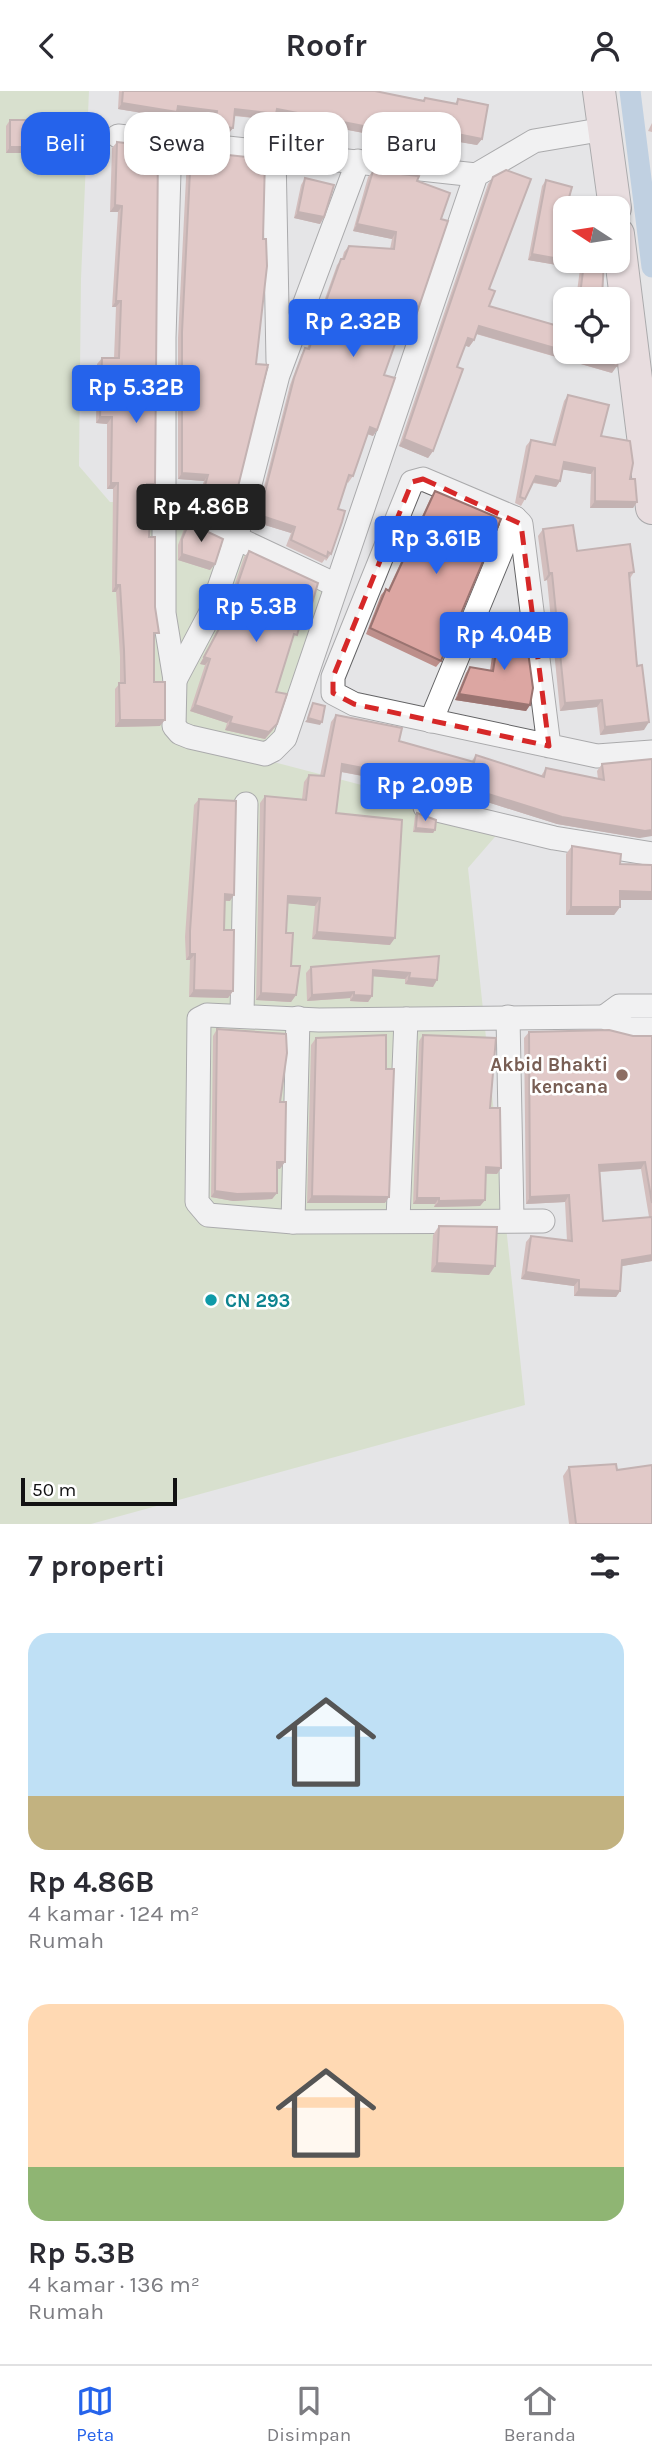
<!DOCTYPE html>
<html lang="id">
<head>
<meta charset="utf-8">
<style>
	body { margin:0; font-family:Karla,sans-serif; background:#f2f2f3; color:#2b2b33; height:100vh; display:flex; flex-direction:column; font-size:26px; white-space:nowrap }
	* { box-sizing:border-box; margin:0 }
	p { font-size:23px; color:#7c7c81 }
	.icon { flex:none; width:38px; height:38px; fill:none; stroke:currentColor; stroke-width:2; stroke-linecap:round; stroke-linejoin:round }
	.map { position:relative; height:1433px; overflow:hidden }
	.drawer { display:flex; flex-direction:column; background:#fff; flex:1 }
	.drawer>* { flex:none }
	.top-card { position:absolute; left:21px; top:21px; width:611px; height:63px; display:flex; gap:14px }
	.needle { width:46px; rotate:282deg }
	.controls { position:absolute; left:553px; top:105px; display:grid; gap:14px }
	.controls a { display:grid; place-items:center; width:77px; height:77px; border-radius:14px; background:#fff; box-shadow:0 2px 5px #0004; font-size:35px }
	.scale { position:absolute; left:21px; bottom:18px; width:156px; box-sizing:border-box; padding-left:7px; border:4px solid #121213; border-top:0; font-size:19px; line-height:24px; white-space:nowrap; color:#121213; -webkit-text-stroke:5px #fff; paint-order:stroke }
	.price { position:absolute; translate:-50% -60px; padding:0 16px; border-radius:7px; background:#2563eb; color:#fff; font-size:23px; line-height:46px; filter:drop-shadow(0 2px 4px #0008) }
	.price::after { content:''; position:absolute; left:50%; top:42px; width:21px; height:16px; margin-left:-10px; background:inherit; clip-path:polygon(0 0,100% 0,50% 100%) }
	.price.selected { background:#222; color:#fff }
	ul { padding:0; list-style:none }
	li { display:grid; align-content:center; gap:14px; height:371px; padding:0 28px }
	li span { display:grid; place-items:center; height:217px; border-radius:21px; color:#555 }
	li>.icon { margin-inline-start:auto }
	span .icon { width:126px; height:126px; fill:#fffc; stroke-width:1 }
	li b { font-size:30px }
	h2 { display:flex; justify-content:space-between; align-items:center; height:84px; padding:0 28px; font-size:30px }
	.tag { padding:0 24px; border-radius:21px; background:#fff; box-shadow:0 2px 5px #0004; font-size:24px; line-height:63px }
	.tag.selected { background:#2563eb; color:#fff }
	header { display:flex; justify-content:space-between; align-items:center; height:91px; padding:0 28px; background:#fff; font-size:32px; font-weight:700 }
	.tab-bar { display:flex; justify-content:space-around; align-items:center; height:98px; border-top:2px solid #e1e1e2; background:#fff; font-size:19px; color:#7c7c81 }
	.tab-bar a { display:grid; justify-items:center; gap:4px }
	.tab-bar .selected { color:#2563eb }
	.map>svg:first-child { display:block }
</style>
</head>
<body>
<header><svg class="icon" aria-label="back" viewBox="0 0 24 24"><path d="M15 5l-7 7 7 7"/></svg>Roofr<svg class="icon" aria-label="person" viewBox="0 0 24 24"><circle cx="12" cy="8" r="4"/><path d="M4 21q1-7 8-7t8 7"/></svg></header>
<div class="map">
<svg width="652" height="1433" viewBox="0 0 652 1433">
	<rect width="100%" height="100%" fill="#e5e5e7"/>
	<!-- green -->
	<path fill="#c8daaf" d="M0,0H89L81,188L79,375L110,411H153L328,503L266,669L507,732L468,777L525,1314L91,1433H0Z"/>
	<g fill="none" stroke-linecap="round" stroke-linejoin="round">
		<!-- canal -->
		<path stroke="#92b7da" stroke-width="21" d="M630,0L652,176"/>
		<!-- street casing -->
		<g stroke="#636365" stroke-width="25">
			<g id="street">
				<path d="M118,45L476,84"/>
				<path d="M170,48L164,247V522L175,589L174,635L180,642L190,646L265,663L273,659L285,647L476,84L534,50L605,38"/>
				<path d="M274,62L278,270"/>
				<path d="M162,412L336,494"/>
				<path d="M175,589L210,523L236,448L278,284L358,70"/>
				<path d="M431,630L515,427"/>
				<path d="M549,655L521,433L515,427L423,388L412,391L333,586V602L354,613L597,665L652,661"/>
				<path d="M425,716L554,747L652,763"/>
				<path d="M242,924L246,713"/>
				<path d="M508,926L512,1128"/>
				<path d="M604,926L619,915H652"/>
				<path d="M398,1129L406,928"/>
				<path d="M543,1130L293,1131L208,1124L197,1111L199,928L207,924L319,929L604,926L629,938H652"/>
				<path d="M293,1131L298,927"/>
			</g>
		</g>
		<!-- secondary casing -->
		<g stroke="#636365" stroke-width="34">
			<g id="secondary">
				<path d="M599,0L615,117"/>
				<path d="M618,143L652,417"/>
			</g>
		</g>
		<!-- street -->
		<use href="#street" stroke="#fff" stroke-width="23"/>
		<!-- secondary -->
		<use href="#secondary" stroke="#ecd2d4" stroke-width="32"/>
	</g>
	<!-- wall -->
	<g fill="#bd8f8b" fill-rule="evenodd">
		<path d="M119,0H375L423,9L425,7L455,13L458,8L482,48L477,54L450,49L449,56L445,62L393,56L395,48L275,25L272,29L234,25L233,37L228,43L211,41L213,26L177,22L173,27L118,18Z"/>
		<path d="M10,29L57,62H6V35Z"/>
		<path d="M652,32V41L648,40Z"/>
		<path d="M117,51L150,400L147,399L146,427L149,446L154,549V591L160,635L115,636V598L120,592V566L116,501H112L113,398H107V333L96,332L97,273L102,267H114L116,216H112L118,121H110L112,57Z"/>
		<path d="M191,60L230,414L199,404L204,390L178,388V247L187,67Z"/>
		<path d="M373,80L417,90L441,128L410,242L405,248L397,246L384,284L377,339L373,345L367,343L353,385L348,392L347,391L338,418L331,463L326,470L325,468L322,472L286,455L291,442L255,431L290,294L301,264L305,257L307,258L337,174L342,168L344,161L349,155L390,158L392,148L353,140L368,86Z"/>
		<path d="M493,86L489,215L612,282L476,243L474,249L469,256L465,254L457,276L433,360L428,367L399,355L488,93Z"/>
		<path d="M305,87L324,126L320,133L294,127L301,94Z"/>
		<path d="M546,89L565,117V170H604L601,208H576L580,178L528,169L542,95Z"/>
		<path d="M568,304L601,345L630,388L637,411L633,417H590L591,383L562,378L560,390L556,396L533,392L525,408L521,415L515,412L526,355L531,349L552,353L564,310Z"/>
		<path d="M435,400L441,570L436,576L366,543L381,504L386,498L388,499L431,406Z"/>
		<path d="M189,432L215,473L210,479L178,469V454L184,438Z"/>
		<path d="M543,438L577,460L634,481L629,489L644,639L600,644L597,616L560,620L547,489L544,490L538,445Z"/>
		<path d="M249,460L306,523L304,522L291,550L276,601L273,639L265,648L225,639L227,632L190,620L205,574L200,573L223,528L244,466Z"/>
		<path d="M500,536L530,614L526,620L455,609L466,582L470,576L490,580L495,542Z"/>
		<path d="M336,624L399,650L471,671L476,664L541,685L546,677L598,688L597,680L602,673L640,747L557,733L481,709L479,713L428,702L416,706V700L399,695L400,692L341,681L336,722L390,854L312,848L315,815L288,812L286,842L296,904L291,911L256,909L260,712L265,705L302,708L304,691L309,684L320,685L331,631Z"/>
		<path d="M199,708L230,810H225L224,839L233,900L228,907L189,906L190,869H186L185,846L194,714Z"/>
		<path d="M417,722L435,739L433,742L413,741L415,725Z"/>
		<path d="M572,755L620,809V816L614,824H566V763Z"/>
		<path d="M439,865L433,896L405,893V888L373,885L372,905L368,911L350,910V907L307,910L306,882L311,876Z"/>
		<path d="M217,938L280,1011V1078L277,1077V1102L272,1108L233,1110L211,1106L213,945Z"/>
		<path d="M529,941L652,945V1170L622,1175L620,1200L616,1206L574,1205V1195L521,1188L526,1151L531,1145L567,1150L565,1111L526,1113L524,947ZM641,1078L649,1126L603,1130L600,1081Z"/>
		<path d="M423,944L490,1017L501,1077L497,1083H485V1109L480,1115L434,1116L435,1113H413L419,950Z"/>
		<path d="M316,947L386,978L385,1112H307L311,954Z"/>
		<path d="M439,1135L489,1184L431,1181L433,1144Z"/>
		<path d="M569,1376L617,1379L652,1433H569L563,1385Z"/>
	</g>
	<!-- shaded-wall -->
	<g fill="#9a7471">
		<path d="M122,12L178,15L217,20L213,26L177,22L173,27L118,18Z"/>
		<path d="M235,18H277L399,42L395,48L275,25L272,29L231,24Z"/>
		<path d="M215,35L233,37L228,43L211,41Z"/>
		<path d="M452,42L482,48L477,54L447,49Z"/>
		<path d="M397,49L449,56L445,62L393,56Z"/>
		<path d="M10,56H62L57,62H6Z"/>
		<path d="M115,114L122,115L118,121H110Z"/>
		<path d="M298,121L324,126L320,133L294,127Z"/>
		<path d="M357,133L396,141L392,148L353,140Z"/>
		<path d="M532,163L565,170L584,172L580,178L528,169Z"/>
		<path d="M580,204L602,206L601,208H577Z"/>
		<path d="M116,210H121L116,216H112Z"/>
		<path d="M479,235L565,260V261H569L617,275L612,282L474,242Z"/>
		<path d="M400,239L410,242L405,248L395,245Z"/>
		<path d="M468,247L474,249L469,256L463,254Z"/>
		<path d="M100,326H112L107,333L96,332Z"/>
		<path d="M370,336L377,339L373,345L365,342Z"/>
		<path d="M404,348L433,360L428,367L399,355Z"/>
		<path d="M564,371L595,377L591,383L559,378Z"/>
		<path d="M182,382L208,384L204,390L178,388Z"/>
		<path d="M536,385L560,390L556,396L532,391Z"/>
		<path d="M111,392H118L113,398H107Z"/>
		<path d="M147,393H155L150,400L143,399Z"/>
		<path d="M204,398L235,408L230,414L199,404Z"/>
		<path d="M595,410L637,411L633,417H590Z"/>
		<path d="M259,424L295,436L291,442L255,431Z"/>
		<path d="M182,463L215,473L210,479L178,469Z"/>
		<path d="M549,482H552L547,489L544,490Z"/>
		<path d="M116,494H120L116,501H112Z"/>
		<path d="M306,514L311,516L306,523L301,521Z"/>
		<path d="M204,566L210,568L205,574L200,573Z"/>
		<path d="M459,603L530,614L526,620L455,609Z"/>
		<path d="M602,609L597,616L560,620L565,612Z"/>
		<path d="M195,614L232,626L227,632L190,620Z"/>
		<path d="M308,627L322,631L320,634L305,631Z"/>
		<path d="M120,629H165L160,635L115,636Z"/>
		<path d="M649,631L644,639L600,644L605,636Z"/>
		<path d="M230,632L277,633L265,648L225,639Z"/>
		<path d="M342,673L405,685L400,692L337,680Z"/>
		<path d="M404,688L421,693L416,700L399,695Z"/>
		<path d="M433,695L485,702L652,739V745L640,747L557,733L481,709L479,713L428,702L416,706L421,699Z"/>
		<path d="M416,737L435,739L433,742L413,741Z"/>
		<path d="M620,800L652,801V809H614Z"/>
		<path d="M225,803L234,804L230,810L220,809Z"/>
		<path d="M288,805L320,807L315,815L283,812Z"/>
		<path d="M571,816H620L614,824H566Z"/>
		<path d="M317,841L395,847L390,854L312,848Z"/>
		<path d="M190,863H195L190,869H186Z"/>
		<path d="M373,879L410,882L405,888L369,885Z"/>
		<path d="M409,887L437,889L433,896L405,893Z"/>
		<path d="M194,899L233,900L228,907L189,906Z"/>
		<path d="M354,901L350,907L307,910L312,904Z"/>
		<path d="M261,902L296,904L291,911L256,909Z"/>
		<path d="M354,904L372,905L368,911L350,910Z"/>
		<path d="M277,1071H285L280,1078L272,1077Z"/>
		<path d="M645,1071L641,1078L595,1081L599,1074Z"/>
		<path d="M486,1076L501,1077L497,1083L481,1082Z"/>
		<path d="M215,1100L277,1102L272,1108L233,1110L211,1106Z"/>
		<path d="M569,1104L565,1111L526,1113L530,1106Z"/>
		<path d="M312,1105L389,1106L385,1112H307Z"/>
		<path d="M417,1107H439L435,1113H413Z"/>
		<path d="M485,1109L480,1115L434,1116L439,1110Z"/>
		<path d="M652,1164V1170L617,1176L622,1169Z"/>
		<path d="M437,1172L495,1175L489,1184L431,1181Z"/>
		<path d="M526,1181L579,1189L574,1195L521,1188Z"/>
		<path d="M579,1198L620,1200L616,1206L574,1205Z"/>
	</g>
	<!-- building -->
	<g fill="#dca6a2" stroke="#9a7471" stroke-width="2">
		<path d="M123,0H375L424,10L425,7L457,13L458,8L488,14L482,48L452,42L449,56L397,49L399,42L277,18L276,23L235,18L233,37L215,35L217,20L178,15L177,21L122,12Z"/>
		<rect x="10" y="29" width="52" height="27"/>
		<path d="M117,51L158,56L155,393H147L146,427H150L149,446H155V516L159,542H154V591H165V629H120L119,592H125L124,559L120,494H116L118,392H111L112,326H100L102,267H119L121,210H116L122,115L115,114Z"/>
		<path d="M191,60L265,68L263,148H266L267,175L256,273L268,274L235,408L204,398L208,384L182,382V241Z"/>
		<path d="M506,79L531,88L489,198L495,200L489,215L565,237V260L479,235L474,249L468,247L457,276L463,278L433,360L404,348L493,86Z"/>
		<path d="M373,80L419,85L417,90L450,102L441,128L448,130L410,242L400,239L384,284L395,287L377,339L370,336L353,385L349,384L338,418L345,420L342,431L331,463L328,461L327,466L291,449L295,436L259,424L294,287L305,257L309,258L341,168H344L349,155L394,158L396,141L357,133Z"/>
		<path d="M305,87L334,94L324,126L298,121Z"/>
		<path d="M546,89L572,96L566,117H565V169L532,163Z"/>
		<path d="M570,170H604L602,206L580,204L584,172Z"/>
		<path d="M618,253H619L620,264L617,275L569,261H618Z"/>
		<path d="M568,304L609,314L601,345L630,350L633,372L630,388H635L637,411L595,410V377L564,371L560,390L536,385L525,408L520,406L531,349L555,354Z"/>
		<path d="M435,400L501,428L441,570L370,537L386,498L389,500Z"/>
		<path d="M189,432L223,448L215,473L182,463V448Z"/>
		<path d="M573,434L577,460L630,453L634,481L629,482L637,575L642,574L649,631L605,636L602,609L565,612L552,482H549L543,438Z"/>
		<path d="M249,460L318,492L311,516L306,514L297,544L294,543L276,601L287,603L277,633L269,641L230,632L232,626L195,614L210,568L204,566L228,521Z"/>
		<path d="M500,536L525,539L533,597L530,614L459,603L470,576L493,580Z"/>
		<path d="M313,612L325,615L322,631L308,627Z"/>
		<path d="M336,624L402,637L399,650L474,671L476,664L544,686L546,677L604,689L602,673L652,668V739L645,740L562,726L485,702L484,706L433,695L421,699V693L404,688L405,685L342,673L336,722L402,729L395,847L317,841L320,807L288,805L286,842H293L291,875H300L296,904L261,902L265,705L306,709L309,684L324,685Z"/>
		<path d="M199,708L236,710L234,804L225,803L224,839H234L233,900L194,899L195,863H190V840Z"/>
		<path d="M417,722L436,729L435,739L416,737Z"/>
		<path d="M572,755L621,763L620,773L652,774V801L620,800V816H571Z"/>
		<path d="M439,865L437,889L409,887L410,882L373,879L372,905L354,904V901L312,904L311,876Z"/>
		<path d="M217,938L286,943L287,962L280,1011H286L285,1071H277V1102L237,1103L215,1100Z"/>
		<path d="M609,939L633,945H652V1112L645,1071L599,1074L603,1130L652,1126V1164L622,1169L620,1200L579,1198V1189L526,1181L531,1145L572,1150L569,1104L530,1106L529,941Z"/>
		<path d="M386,944V978H394L389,1106L312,1105L316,947Z"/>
		<path d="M423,944L496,947L490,1017H500L501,1077L486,1076L485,1109L439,1110V1107H417Z"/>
		<path d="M439,1135L497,1136L495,1175L437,1172Z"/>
		<path d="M616,1373L617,1379L652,1374V1433H576L569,1376Z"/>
	</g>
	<!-- marked area -->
	<path d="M0 0H652V1433H0ZM423,388L521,433L549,655L354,613L333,602V586L412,391Z" fill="#e5e5e7" fill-opacity=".55" fill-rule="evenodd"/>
	<path fill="none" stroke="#d62828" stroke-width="5" stroke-dasharray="14 9" stroke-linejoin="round" d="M423,388L521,433L549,655L354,613L333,602V586L412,391Z"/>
	<!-- markers -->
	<circle fill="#8d6e63" stroke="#fff" stroke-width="2.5" cx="622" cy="984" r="7"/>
	<circle fill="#0f9aa8" stroke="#fff" stroke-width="2.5" cx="211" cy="1209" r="7"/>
	<g text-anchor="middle" stroke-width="5" stroke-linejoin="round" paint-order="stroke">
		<!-- education labels -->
		<g font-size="19" font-weight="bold" fill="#785e54" stroke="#fff" text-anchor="end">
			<text x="608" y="980">Akbid Bhakti<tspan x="608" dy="22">kencana</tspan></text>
		</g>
		<!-- culture labels -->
		<g font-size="19" font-weight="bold" fill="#0d838f" stroke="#fff" text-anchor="start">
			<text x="225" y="1216">CN 293</text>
		</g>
	</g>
</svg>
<div class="controls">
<a><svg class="needle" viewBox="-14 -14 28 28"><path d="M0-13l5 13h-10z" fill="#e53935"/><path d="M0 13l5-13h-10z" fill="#7c7c81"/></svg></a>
<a><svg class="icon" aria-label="locate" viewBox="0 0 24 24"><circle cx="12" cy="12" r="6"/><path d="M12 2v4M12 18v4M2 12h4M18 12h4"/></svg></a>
</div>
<div class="scale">50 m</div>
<b class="price" style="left:353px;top:268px">Rp 2.32B</b>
<b class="price" style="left:136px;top:334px">Rp 5.32B</b>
<b class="price selected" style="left:201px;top:453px">Rp 4.86B</b>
<b class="price" style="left:436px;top:485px">Rp 3.61B</b>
<b class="price" style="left:256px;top:553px">Rp 5.3B</b>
<b class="price" style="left:504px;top:581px">Rp 4.04B</b>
<b class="price" style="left:425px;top:732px">Rp 2.09B</b>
<div class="top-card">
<a class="tag selected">Beli</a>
<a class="tag">Sewa</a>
<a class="tag">Filter</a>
<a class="tag">Baru</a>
</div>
</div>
<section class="drawer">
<h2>7 properti<svg class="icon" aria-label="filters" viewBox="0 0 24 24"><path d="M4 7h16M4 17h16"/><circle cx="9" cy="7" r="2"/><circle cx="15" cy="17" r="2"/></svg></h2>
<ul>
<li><span style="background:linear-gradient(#bfe0f5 75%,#c2b280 0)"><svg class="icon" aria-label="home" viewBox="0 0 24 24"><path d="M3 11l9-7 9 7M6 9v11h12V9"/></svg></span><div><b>Rp 4.86B</b><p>4 kamar · 124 m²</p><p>Rumah</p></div></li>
<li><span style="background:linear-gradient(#ffd9b3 75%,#8fb573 0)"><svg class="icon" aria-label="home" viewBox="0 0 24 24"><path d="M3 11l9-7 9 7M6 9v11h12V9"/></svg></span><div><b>Rp 5.3B</b><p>4 kamar · 136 m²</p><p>Rumah</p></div></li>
</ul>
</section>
<nav class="tab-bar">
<a class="selected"><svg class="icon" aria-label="map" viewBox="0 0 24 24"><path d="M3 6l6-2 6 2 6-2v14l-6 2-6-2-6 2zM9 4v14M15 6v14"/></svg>Peta</a>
<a><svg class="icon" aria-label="saved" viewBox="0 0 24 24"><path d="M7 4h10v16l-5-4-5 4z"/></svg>Disimpan</a>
<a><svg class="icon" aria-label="home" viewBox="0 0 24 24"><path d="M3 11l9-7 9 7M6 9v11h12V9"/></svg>Beranda</a>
</nav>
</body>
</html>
